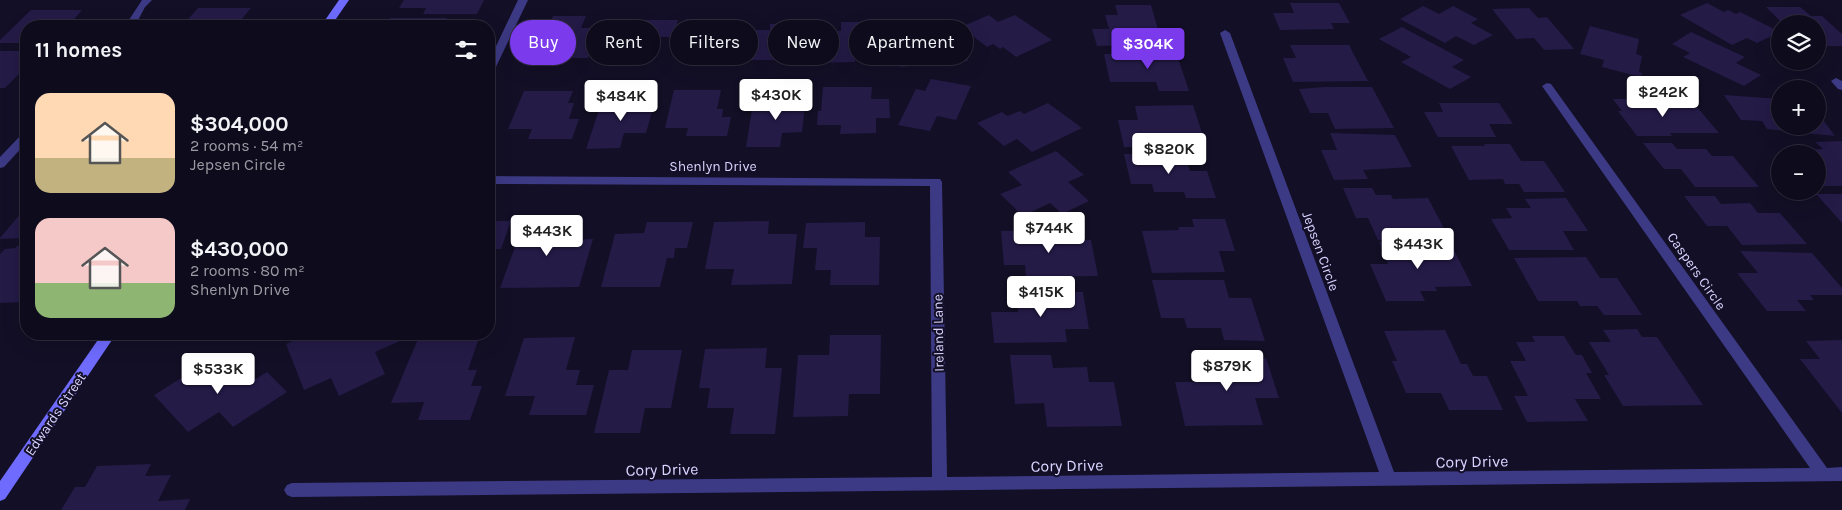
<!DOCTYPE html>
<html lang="en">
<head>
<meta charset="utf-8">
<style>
	body { margin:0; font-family:Karla,sans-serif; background:#1c1929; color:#f1f3f6; height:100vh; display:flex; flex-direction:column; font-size:19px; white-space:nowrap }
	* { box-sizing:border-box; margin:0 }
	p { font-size:16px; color:#9b9ba3 }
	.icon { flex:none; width:28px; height:28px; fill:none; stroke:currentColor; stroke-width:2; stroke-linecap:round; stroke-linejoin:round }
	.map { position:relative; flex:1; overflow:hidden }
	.sheet { position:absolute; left:20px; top:20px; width:475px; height:320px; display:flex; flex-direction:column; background:#0e0b1c; border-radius:20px; box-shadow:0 5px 20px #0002,0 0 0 1px #2e2b3b }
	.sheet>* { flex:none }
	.hud { position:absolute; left:510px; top:20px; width:475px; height:45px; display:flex; gap:10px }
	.fabs { position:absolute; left:1771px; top:15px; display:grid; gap:10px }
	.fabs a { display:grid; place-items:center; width:55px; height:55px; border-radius:50%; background:#0e0b1c; box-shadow:0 5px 20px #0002,0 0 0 1px #2e2b3b; font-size:25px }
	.price { position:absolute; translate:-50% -42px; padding:0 11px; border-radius:5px; background:#fff; color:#222; font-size:16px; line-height:32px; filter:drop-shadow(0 1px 2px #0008) }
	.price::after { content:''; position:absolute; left:50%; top:30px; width:15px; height:11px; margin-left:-8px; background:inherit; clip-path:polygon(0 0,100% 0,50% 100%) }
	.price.current { background:#7c3aed; color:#fff }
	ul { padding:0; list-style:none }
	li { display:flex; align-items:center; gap:15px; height:125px; padding:0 15px }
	li span { display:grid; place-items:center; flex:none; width:140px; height:100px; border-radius:15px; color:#555 }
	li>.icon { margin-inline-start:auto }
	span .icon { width:60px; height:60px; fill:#fffc; stroke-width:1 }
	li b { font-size:21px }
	h2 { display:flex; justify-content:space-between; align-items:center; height:60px; padding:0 15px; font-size:21px }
	.tag { padding:0 18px; border-radius:22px; background:#0e0b1c; box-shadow:0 5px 20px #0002,0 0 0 1px #2e2b3b; font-size:18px; line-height:45px }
	.tag.current { background:#7c3aed; color:#fff }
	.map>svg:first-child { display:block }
</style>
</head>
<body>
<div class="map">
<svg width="1842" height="510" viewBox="0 0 1842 510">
	<rect width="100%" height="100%" fill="#130f26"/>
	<!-- building -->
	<g fill="#241b47">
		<path d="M404,0H484L477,14H423L426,8H399Z"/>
		<path d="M1290,3H1339L1350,23H1331L1334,29L1280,30L1273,13H1294Z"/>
		<path d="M1707,3L1724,12L1728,10L1736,14L1740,12L1780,32L1757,43L1747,38L1732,45L1680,15Z"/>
		<path d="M1115,5H1151L1159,33L1139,34L1142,45L1097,46L1092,29H1109L1105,15H1118Z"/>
		<path d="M1423,6L1439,14L1453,6L1478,19L1471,23L1493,35L1474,45L1456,36L1445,43L1400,19Z"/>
		<path d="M1766,7H1800L1811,16H1822L1842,34V46H1826L1818,38V24H1783Z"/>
		<path d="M198,8H251L236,26H182Z"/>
		<path d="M1529,8L1538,18L1547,17L1574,49L1544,50L1534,38L1516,39L1492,9Z"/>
		<path d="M31,10H82L68,26H26V43H0V40Z"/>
		<path d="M989,15L998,22L1015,15L1052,40L1016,57L1003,47L1000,49L993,44L987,47L961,27Z"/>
		<path d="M553,16H586L581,28H599L588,58H550L554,48H539Z"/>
		<path d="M390,18H447L443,26H385Z"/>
		<path d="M686,19H722L721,23H743L736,60L698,61L700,49H688L691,36H682Z"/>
		<path d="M634,20H678L673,37H660L656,50H645L641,62H601L612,30H631Z"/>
		<path d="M841,22H878V37H869L868,49H855V62L817,63L820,31H841Z"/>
		<path d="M770,24H811L809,36H798L796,50H784L782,60H745L751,30H770Z"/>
		<path d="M1590,26L1639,39L1636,54L1642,56L1639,72L1642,73L1640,77L1602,67L1604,60L1580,54Z"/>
		<path d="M1402,27L1464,60L1452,67L1471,77L1450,89L1401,62L1411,57L1379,39Z"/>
		<path d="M1691,32L1745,57L1736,63L1761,75L1744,86L1683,57L1690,53L1672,44Z"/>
		<path d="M922,33L923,36L929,35L931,41L943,40L945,50L964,49L968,61L900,67L891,36Z"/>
		<path d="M1290,45H1349L1368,81L1293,82L1283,58H1296Z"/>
		<path d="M0,51H26V67L5,88H0Z"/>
		<path d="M1176,52L1189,91H1159L1156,82H1110L1104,54Z"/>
		<path d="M931,79L971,86L956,120L937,116L930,131L898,125L916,89L925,91Z"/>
		<path d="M823,87H872L871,99H889L890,118H876V133L840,134L841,125H817L818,111H821Z"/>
		<path d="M1325,87H1372L1394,128L1335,129L1328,113H1310L1299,89Z"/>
		<path d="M674,90H721L717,109H723L722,117H731L727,136H686L688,128H665Z"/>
		<path d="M524,91H573L568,103H574L569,119H579L572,139H528L532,129H508Z"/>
		<path d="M1724,95L1780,99V126H1818V113L1835,136L1767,129L1762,121L1741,120Z"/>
		<path d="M806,97L802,132L782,133L780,147H746L752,109H764L767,98Z"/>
		<path d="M616,98H656L646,133H624L620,148L586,149L599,110L612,109Z"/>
		<path d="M1613,99H1671L1678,107H1697L1719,133H1670L1672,136H1637L1618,111H1622Z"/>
		<path d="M1048,103L1082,128L1032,152L1017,139L1004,146L977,123L1002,112L1007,116L1020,111L1024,114Z"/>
		<path d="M1439,103H1499L1513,124H1489L1496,137H1438L1424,112H1443Z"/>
		<path d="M1193,105L1202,133H1180L1184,147H1124L1118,120H1138L1135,106Z"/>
		<path d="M1330,133L1395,135L1412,167L1363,170L1368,179L1334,180L1321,150H1337Z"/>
		<path d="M1842,141V186H1818V154H1800L1796,150L1823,149L1815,142Z"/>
		<path d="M1643,143H1672L1677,149H1706L1712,156H1733L1759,187H1695L1681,169H1664Z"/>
		<path d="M1484,144H1510L1521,161H1544L1565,192H1524L1519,184H1505L1503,179L1469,180L1451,146H1485Z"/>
		<path d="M1056,151L1084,175L1068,182L1089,201L1062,214L1050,203L1023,216L1000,194L1022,185L1008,172Z"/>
		<path d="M1124,154H1185L1190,171H1207L1216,198H1186L1184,192H1154L1152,184H1131Z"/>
		<path d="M1343,188H1372L1376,195H1391L1393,199L1428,198L1448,236L1378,240L1368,218H1356Z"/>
		<path d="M1816,194H1842V223Z"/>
		<path d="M1684,196H1715L1721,204L1750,203L1758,213H1780L1807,244L1742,245L1727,226H1707Z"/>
		<path d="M1566,198L1588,231H1563L1574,250H1509L1491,219L1512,218L1506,208H1531L1525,199Z"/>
		<path d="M26,207V238L0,239V238Z"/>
		<path d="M1192,219H1225L1235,251H1219L1225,272L1152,273L1142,231L1179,230L1178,227H1194Z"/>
		<path d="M489,221H511L501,249H489Z"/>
		<path d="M576,221L570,240L593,239L579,287L500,288L524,222Z"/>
		<path d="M769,221L768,234H797L792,284L731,285L734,269H705L714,222Z"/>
		<path d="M647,222H693L687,248H675L674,258H667L660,287H601L615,234L644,233Z"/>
		<path d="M865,222V237H880L879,285H830L831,270H815L817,248H803L806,223Z"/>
		<path d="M1066,230L1068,240H1091L1098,276L1026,277L1025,265H1004L1001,231Z"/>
		<path d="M1379,242L1451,244L1472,286L1435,287L1437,291H1420L1425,301H1386L1370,264H1388Z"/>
		<path d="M17,246H26V302L0,303V254L5,249L15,248Z"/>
		<path d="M1740,251L1812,253L1842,288V295H1810L1814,300H1797L1806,311H1767L1737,273H1758Z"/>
		<path d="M1586,257L1600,278H1617L1642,315H1604L1597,306H1580L1577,301H1538L1514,258Z"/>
		<path d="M1152,280H1224L1229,298H1251L1265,341L1224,340L1221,328H1187L1184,318H1161Z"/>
		<path d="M1016,292H1083L1089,329H1065L1067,342L994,343L991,312H1018Z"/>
		<path d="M1637,329L1642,337H1657L1703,405L1623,406L1604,375H1609L1589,342H1611L1603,330Z"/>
		<path d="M1445,330L1461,364H1467L1473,376H1487L1503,410H1449L1441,393H1406L1392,361H1397L1384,331Z"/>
		<path d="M310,334H343L345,337L354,334H399L402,340L375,352L385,374L339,396L331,378L304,390L286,344Z"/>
		<path d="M830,335H881L880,394H849L848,416L793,417L798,355H829Z"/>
		<path d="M1532,336H1564L1576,355H1582L1592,373H1586L1601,399H1575L1588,421L1527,422L1514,396H1528L1510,361H1526L1516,342H1535Z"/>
		<path d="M575,337L566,370H580L576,385H594L586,415H529L535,396H505L524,338Z"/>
		<path d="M479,338L468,370H477L471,386H482L470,420H418L424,402L391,403L418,339Z"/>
		<path d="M1842,340V413L1800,359H1820L1806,341Z"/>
		<path d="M767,348L765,368H782L775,434H730L734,408H707L710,388H699L705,349Z"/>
		<path d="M632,350H682L671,408H645L640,433H594L609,370H628Z"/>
		<path d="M1010,355H1051L1053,368L1087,367L1089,382H1114L1122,426L1047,427L1044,403L1015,404Z"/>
		<path d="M1266,358L1279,398H1255L1263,425L1185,426L1175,382H1201L1196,359Z"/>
		<path d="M207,362L218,373L236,362L254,380L267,372L287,392L233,427L219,412L188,432L154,395Z"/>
		<path d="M151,464L145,476L171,475L158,501L190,499L185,510H61L75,487H85L97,466Z"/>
	</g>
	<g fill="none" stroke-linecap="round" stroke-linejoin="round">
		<!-- service -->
		<path fill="#3d3a85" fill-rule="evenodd" d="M142,0H152L145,7L135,26H125Z"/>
		<!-- minor -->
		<g fill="#3d3a85" fill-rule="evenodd">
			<path d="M518,0H528L494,71L489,74V61Z"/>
			<path d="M1225,30L1230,33L1394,472L1810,468L1542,86L1547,83L1551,84L1827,468L1842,467V481L292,497L287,495L284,490L287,485L292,483L932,477L930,186L489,184V176L940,179L942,182L947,477L1379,472L1220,33Z"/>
			<path d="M1836,78L1842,81V90L1838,89L1831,81Z"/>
			<path d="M22,134H26V143L4,167L0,168V157Z"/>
		</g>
		<!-- secondary -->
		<g fill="#6f6bff" fill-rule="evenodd">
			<path d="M339,0H349L331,26H321Z"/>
			<path d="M102,334H116L5,499L0,501V481Z"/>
		</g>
	</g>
	<g text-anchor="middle" stroke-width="4" stroke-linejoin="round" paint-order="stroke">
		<!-- street labels -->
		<g font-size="14" fill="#d9d4ff" stroke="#130f26">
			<text x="713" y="171">Shenlyn Drive</text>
			<text transform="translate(1321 251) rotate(70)" y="5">Jepsen Circle</text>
			<text transform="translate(1697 271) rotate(55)" y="5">Caspers Circle</text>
			<text transform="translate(938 333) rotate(-91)" y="5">Ireland Lane</text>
			<text transform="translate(55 414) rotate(-56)" y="5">Edwards Street</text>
		</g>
		<!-- near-street labels -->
		<g font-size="16" fill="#d9d4ff" stroke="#130f26">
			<text transform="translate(1472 461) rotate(-1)" y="6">Cory Drive</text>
			<text transform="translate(1067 465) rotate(-1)" y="6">Cory Drive</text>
			<text transform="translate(662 469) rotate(-1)" y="6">Cory Drive</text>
		</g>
	</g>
</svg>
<div class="fabs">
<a><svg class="icon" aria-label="layers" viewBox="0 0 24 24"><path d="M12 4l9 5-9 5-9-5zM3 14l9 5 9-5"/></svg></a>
<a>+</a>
<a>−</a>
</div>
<b class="price current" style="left:1148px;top:70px">$304K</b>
<b class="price" style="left:1663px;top:118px">$242K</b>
<b class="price" style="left:776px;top:121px">$430K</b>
<b class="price" style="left:621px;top:122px">$484K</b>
<b class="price" style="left:1169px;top:175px">$820K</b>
<b class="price" style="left:1049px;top:254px">$744K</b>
<b class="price" style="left:547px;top:257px">$443K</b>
<b class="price" style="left:1418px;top:270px">$443K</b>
<b class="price" style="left:1041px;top:318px">$415K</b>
<b class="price" style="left:1227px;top:392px">$879K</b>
<b class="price" style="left:218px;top:395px">$533K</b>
<div class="hud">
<a class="tag current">Buy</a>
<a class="tag">Rent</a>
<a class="tag">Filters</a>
<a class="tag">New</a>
<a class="tag">Apartment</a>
</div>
<section class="sheet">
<h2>11 homes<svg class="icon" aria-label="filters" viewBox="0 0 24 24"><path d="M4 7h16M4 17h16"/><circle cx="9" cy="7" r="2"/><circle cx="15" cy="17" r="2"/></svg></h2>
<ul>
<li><span style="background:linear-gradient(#ffd9b3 65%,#c2b280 0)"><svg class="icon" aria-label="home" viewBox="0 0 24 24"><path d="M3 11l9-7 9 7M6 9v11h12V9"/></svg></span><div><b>$304,000</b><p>2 rooms · 54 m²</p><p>Jepsen Circle</p></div></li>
<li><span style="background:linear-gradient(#f6c9c9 65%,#8fb573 0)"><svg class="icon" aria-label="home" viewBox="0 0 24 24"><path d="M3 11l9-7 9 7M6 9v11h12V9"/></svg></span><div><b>$430,000</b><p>2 rooms · 80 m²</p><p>Shenlyn Drive</p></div></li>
</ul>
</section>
</div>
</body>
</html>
